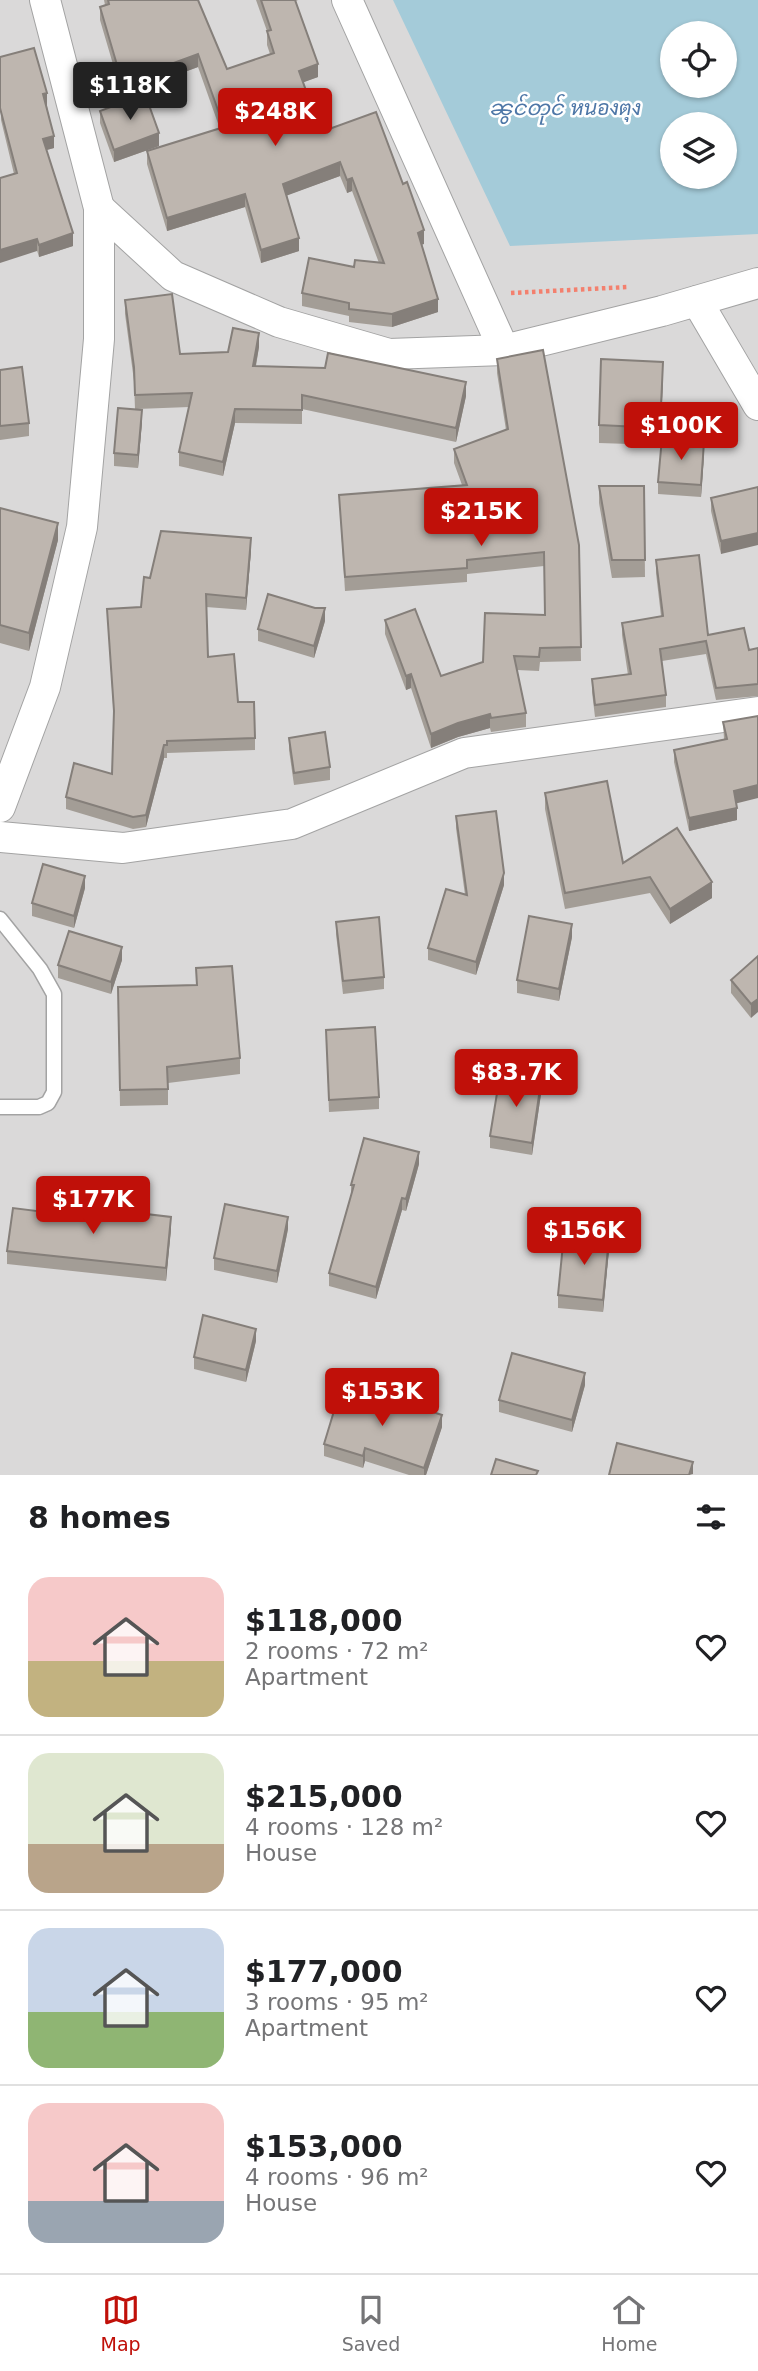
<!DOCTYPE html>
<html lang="en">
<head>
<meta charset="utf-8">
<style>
	body { margin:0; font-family:"DejaVu Sans","Noto Sans Myanmar",Sarabun,sans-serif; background:#f6f6f6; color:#202124; height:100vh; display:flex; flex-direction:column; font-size:26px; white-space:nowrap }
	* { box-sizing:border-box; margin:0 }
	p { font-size:23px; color:#757577 }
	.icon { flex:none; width:38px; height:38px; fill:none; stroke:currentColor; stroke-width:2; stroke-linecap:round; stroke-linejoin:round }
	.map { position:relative; height:1475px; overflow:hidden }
	.sheet { display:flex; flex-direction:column; background:#fff; flex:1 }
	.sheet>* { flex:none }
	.fabs { position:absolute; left:660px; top:21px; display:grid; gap:14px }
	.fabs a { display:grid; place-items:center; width:77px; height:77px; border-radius:50%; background:#fff; box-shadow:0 2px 5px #0004; font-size:35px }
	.price { position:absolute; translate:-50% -60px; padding:0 16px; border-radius:7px; background:#c01009; color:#fff; font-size:23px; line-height:46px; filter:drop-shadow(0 2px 4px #0008) }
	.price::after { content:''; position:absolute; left:50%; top:42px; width:21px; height:16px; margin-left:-10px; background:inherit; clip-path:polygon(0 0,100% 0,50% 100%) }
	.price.selected { background:#222; color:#fff }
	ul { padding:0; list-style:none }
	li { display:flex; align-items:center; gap:21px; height:175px; padding:0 28px }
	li+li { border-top:2px solid #e0e0e0 }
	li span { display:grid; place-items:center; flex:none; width:196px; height:140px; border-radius:21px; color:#555 }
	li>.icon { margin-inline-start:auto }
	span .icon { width:84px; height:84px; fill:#fffc; stroke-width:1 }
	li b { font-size:30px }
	h2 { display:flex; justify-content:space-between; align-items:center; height:84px; padding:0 28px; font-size:30px }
	.tab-bar { display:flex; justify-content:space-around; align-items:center; height:98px; border-top:2px solid #e0e0e0; background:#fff; font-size:19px; color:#757577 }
	.tab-bar a { display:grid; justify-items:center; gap:4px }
	.tab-bar .selected { color:#c01009 }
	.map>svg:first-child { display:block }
</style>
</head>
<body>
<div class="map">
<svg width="758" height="1475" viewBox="0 0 758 1475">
	<rect width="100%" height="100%" fill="#edeae3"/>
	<!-- residential -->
	<path fill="#dad9d9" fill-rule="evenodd" d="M0,0H758V1475H0ZM672,33H724V86H672ZM672,124H724V177H672Z"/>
	<!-- water -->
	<path fill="#a4cbd9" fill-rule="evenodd" d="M393,0H758V234L510,246ZM672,33H724V86H672ZM672,124H724V177H672Z"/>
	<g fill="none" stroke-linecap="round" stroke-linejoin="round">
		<!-- lane casing -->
		<g stroke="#a3a3a3" stroke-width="17">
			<path id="lane" d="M0,919L40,969L54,994V1092L48,1103L39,1107H0"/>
		</g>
		<!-- street casing -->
		<g stroke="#a3a3a3" stroke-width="32">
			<g id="street">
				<path d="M347,0L504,350"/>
				<path d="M99,208L173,276L279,322L389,354L504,350L662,311L758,283"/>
				<path d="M697,301L758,405"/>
				<path d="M0,807L45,687L82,527L99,339V208L45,0"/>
				<path d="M0,837L123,848L292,824L464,753L758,712"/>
			</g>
		</g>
		<!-- path -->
		<path stroke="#f3806e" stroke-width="4.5" stroke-dasharray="3.5 3.5" stroke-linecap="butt" d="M511,293L628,287"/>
		<!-- lane -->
		<use href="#lane" stroke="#fff" stroke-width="14"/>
		<!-- street -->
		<use href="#street" stroke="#fff" stroke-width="30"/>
	</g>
	<!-- wall -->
	<g fill="#a39d96">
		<path d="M104,0H198L227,69L270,54L267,45V31L256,0H298L296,1L318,77L303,82L321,132L424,244H422L438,312L392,327L349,322V316L302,306V293L354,267L379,263L352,191L347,193L340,176L287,195L299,251L261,263L245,207L167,231L147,164V151L220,129L198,67L122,95L100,20V7L105,5Z"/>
		<path d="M0,57L47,106L54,148L46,150L73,246L39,257L14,174L1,120Z"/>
		<path d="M100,111L159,146L114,162L100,123Z"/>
		<path d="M125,300L180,354L228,352L259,347L256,366L466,396L456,442L302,409V424L235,423L223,476L179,466V452L189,407L137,409L142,422L138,468L114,466V453L135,409L134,381L125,314Z"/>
		<path d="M497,359L579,545L581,661L540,662L539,671L517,670L526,713V727L491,732L490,728L458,737L431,748L411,688L406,690L385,634V620L441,676L483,662L545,615L544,566L467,574V582L345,591L339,495L462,485L454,463V449L506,430L497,373Z"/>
		<path d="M0,370L29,423V436L0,440Z"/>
		<path d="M663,379L660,445L599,443V425Z"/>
		<path d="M704,455L701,497L658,494V482Z"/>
		<path d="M599,486H644L645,577L612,578L599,503Z"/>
		<path d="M758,487L721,554L711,511V498Z"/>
		<path d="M0,508L58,540L29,651L0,643Z"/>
		<path d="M251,551L246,610L206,607L208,657L238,702L255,738V750L167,753V758H164L146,827L133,829L66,809V797L112,774L114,720L107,609L141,607L150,578Z"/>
		<path d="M656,560L708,635L749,650L758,648V696L716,700L706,654L662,661L666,695V707L595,717L592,692V679L628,675L622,635V623L661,616L656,573Z"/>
		<path d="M325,621L314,658L258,641V629Z"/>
		<path d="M758,716L736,803L737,820L689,831L674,762V750L724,739L723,722Z"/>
		<path d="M289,738L330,767V780L294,785L289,750Z"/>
		<path d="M545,793L623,863L712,898L670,924L650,893L565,909L545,809Z"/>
		<path d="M456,816L504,885L476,975L428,960V948L465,895L456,828Z"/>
		<path d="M85,888L74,928L32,916V903Z"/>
		<path d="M336,922L384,977V989L343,994L336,934Z"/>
		<path d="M572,937L559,1001L517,993V980Z"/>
		<path d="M758,956L751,1018L731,993V980Z"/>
		<path d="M122,960L111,994L58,978V965Z"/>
		<path d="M196,968L240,1058V1074L168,1083V1105L120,1106L118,987L196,985Z"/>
		<path d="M326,1030L379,1097V1109L329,1112Z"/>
		<path d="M541,1094L532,1155L490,1148V1136Z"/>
		<path d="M419,1164L406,1211L402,1210L376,1299L329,1286V1273L351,1195V1185Z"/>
		<path d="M68,1215L171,1229L166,1281L7,1264V1251Z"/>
		<path d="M288,1229L277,1283L214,1270V1258Z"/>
		<path d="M609,1250L603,1312L558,1308V1295Z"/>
		<path d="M256,1341L246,1382L194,1369V1357Z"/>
		<path d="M585,1385L572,1432L499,1412V1400Z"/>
		<path d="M407,1409L442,1427L426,1475H409L365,1461L363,1468L324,1456V1444Z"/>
	</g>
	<!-- shaded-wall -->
	<g fill="#857f7a">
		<path d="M198,54V67L122,95V82Z"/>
		<path d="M318,64V77L299,84V71Z"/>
		<path d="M47,93V106L43,107V94Z"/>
		<path d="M159,133V146L114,162V150Z"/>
		<path d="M54,136V148L43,151V139Z"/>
		<path d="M340,162V176L283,197V184Z"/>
		<path d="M352,178V191L347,193V180Z"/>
		<path d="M245,194V207L167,231V218Z"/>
		<path d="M424,230V244L418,246V233Z"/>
		<path d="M73,233V246L39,257V245Z"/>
		<path d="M299,238V251L261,263V250Z"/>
		<path d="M37,239V251L0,263V250Z"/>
		<path d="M438,299V312L392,327V314Z"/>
		<path d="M259,333V347L253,380V366Z"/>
		<path d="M663,362V379L660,445V428Z"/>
		<path d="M466,382V396L456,442V428Z"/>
		<path d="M235,409V423L223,476V462Z"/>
		<path d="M142,410V422L138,468V455Z"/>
		<path d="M704,442V455L701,497V485Z"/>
		<path d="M58,523V540L29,651V633Z"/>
		<path d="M758,533V545L721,554V541Z"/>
		<path d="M251,538V551L246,610V598Z"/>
		<path d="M325,608V621L314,658V646Z"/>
		<path d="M411,674V688L406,690V676Z"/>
		<path d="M490,714V728L458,737L431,748V734L458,723Z"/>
		<path d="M164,745V758L146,827V815Z"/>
		<path d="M758,785V798L734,804V791Z"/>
		<path d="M737,808V820L689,831V818Z"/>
		<path d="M504,873V885L476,975V962Z"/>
		<path d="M85,876V888L74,928V916Z"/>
		<path d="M712,882V898L670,924V909Z"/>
		<path d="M572,924V937L559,1001V989Z"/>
		<path d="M122,947V960L111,994V982Z"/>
		<path d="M758,999V1012L751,1018V1004Z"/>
		<path d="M541,1082V1094L532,1155V1143Z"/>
		<path d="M419,1152V1164L406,1211V1199Z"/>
		<path d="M402,1198V1210L376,1299V1287Z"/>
		<path d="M171,1217V1229L166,1281V1268Z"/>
		<path d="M288,1217V1229L277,1283V1271Z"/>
		<path d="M609,1238V1250L603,1312V1300Z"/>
		<path d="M256,1329V1341L246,1382V1370Z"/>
		<path d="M585,1373V1385L572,1432V1420Z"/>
		<path d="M442,1415V1427L426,1475H424V1468Z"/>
		<path d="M365,1448V1461L363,1468V1456Z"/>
		<path d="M693,1462V1474L689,1475Z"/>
	</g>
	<!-- building -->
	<g fill="#beb6af" stroke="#857f7a" stroke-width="2">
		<path d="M108,0H198L227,69L274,53L267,31L271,30L261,0H295L318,64L299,71L321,132L376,112L403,184L407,182L424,230L418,233L438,299L392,314L349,309V303L302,293L309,258L354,267L355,260L384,263L352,178L347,180L340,162L283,184L299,238L261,250L245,194L167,218L147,151L224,127L198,54L122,82L100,7L109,4Z"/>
		<path d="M34,48L47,93L43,94L54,136L43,139L73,233L39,245L37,239L0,250V178L17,173L0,108V57Z"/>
		<path d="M145,94L159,133L114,150L100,111Z"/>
		<path d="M172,294L180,354L228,352L233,328L259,333L253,366L325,368L328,353L466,382L456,428L302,395V410L235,409L223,462L179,452L192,393L135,395L134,367L125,300Z"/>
		<path d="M543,350L579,545L581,647L540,648L539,657L514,656L526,713L491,718L490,714L458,723L431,734L411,674L406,676L385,620L415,609L441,676L483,662L485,613L545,615L544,552L467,560V568L345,577L339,495L467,485L454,449L508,429L497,359Z"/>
		<path d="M601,359L663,362L660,428L599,425Z"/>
		<path d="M22,367L29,423L0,426V370Z"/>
		<path d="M118,408L142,410L138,455L114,453Z"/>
		<path d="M662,438L704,442L701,485L658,482Z"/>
		<path d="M599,486H644L645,560H612Z"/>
		<path d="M758,487V533L721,541L711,498Z"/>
		<path d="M0,508L58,523L29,633L0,625Z"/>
		<path d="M161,531L251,538L246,598L206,594L208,657L234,654L238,702H254L255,738L167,741V745H164L146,815L133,817L66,797L74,763L112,774L114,711L107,609L141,607L144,577L150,578Z"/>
		<path d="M699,555L708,635L744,628L749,650L758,648V684L716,688L706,641L660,649L666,695L595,705L592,679L631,674L622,623L663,616L656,560Z"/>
		<path d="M268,594L315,608H325L314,646L258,629Z"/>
		<path d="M758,716V785L734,791L737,808L689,818L674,750L727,739L723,722Z"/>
		<path d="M325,732L330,767L294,773L289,738Z"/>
		<path d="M607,781L623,863L677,828L712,882L670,909L650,877L565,893L545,793Z"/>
		<path d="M496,811L504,873L476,962L428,948L446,889L467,895L456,816Z"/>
		<path d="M43,864L85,876L74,916L32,903Z"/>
		<path d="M529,916L572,924L559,989L517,980Z"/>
		<path d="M379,917L384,977L343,981L336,922Z"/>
		<path d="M69,931L122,947L111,982L58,965Z"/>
		<path d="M758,956V999L751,1004L731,980Z"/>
		<path d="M232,966L240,1058L167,1067L168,1089L120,1090L118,987L197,985L196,968Z"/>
		<path d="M375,1027L379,1097L329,1100L326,1030Z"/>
		<path d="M500,1075L541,1082L532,1143L490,1136Z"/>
		<path d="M364,1138L419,1152L406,1199L402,1198L376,1287L329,1273L354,1185H351Z"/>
		<path d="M225,1204L288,1217L277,1271L214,1258Z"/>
		<path d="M70,1205L171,1217L166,1268L7,1251L13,1208L68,1215Z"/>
		<path d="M564,1234L609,1238L603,1300L558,1295Z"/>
		<path d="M203,1315L256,1329L246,1370L194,1357Z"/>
		<path d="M512,1353L585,1373L572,1420L499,1400Z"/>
		<path d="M341,1388L407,1409L408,1404L442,1415L424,1468L365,1448L363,1456L324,1444Z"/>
		<path d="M617,1443L693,1462L689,1475H609Z"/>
		<path d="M496,1459L538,1471L536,1475H491Z"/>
	</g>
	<g text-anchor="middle" stroke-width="5" stroke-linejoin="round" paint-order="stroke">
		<!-- water labels -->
		<g font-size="21" font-style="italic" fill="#4e77a7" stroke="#fff">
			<text x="565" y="115">ၼွင်တုင် หนองตุง</text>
		</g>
	</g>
</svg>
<div class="fabs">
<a><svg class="icon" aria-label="locate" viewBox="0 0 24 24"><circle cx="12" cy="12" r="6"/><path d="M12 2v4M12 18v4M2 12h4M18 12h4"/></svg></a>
<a><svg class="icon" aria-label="layers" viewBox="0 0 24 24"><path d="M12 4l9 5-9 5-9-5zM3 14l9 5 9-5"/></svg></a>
</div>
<b class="price selected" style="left:130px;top:122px">$118K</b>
<b class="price" style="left:275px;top:148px">$248K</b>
<b class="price" style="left:681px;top:462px">$100K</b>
<b class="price" style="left:481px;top:548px">$215K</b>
<b class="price" style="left:516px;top:1109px">$83.7K</b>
<b class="price" style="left:93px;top:1236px">$177K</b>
<b class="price" style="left:584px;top:1267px">$156K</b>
<b class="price" style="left:382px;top:1428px">$153K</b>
</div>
<section class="sheet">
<h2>8 homes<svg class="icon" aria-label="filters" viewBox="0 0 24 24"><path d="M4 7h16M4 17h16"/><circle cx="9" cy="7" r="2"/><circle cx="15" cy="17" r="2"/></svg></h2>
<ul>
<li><span style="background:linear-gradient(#f6c9c9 60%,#c2b280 0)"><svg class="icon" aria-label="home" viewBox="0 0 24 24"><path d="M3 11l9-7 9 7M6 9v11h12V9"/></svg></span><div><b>$118,000</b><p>2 rooms · 72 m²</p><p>Apartment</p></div><svg class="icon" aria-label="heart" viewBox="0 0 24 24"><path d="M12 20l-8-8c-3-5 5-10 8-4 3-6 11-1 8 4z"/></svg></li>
<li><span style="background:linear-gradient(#dfe7d0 65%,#b9a48a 0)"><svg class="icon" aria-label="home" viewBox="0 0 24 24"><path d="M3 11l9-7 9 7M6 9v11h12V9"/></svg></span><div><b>$215,000</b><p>4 rooms · 128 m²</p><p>House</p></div><svg class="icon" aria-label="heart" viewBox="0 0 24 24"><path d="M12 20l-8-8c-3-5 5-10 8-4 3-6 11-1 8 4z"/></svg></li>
<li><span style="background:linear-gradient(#c9d6e8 60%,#8fb573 0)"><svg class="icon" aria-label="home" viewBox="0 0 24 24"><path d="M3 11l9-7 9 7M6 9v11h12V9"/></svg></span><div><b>$177,000</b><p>3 rooms · 95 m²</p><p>Apartment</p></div><svg class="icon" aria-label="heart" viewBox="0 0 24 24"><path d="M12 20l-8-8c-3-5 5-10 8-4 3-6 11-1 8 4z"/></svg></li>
<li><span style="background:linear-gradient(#f6c9c9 70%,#9aa5b1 0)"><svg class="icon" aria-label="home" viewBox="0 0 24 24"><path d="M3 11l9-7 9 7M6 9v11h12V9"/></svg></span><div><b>$153,000</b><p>4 rooms · 96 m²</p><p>House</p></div><svg class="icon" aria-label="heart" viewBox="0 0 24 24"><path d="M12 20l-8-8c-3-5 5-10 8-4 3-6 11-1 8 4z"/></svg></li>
</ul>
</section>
<nav class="tab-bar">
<a class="selected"><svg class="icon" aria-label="map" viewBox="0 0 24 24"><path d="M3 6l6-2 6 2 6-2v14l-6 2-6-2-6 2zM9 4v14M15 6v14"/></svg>Map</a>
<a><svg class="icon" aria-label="saved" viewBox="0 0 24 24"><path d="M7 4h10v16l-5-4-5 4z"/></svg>Saved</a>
<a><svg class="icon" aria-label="home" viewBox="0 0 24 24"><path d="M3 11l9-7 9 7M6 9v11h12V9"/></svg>Home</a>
</nav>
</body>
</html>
